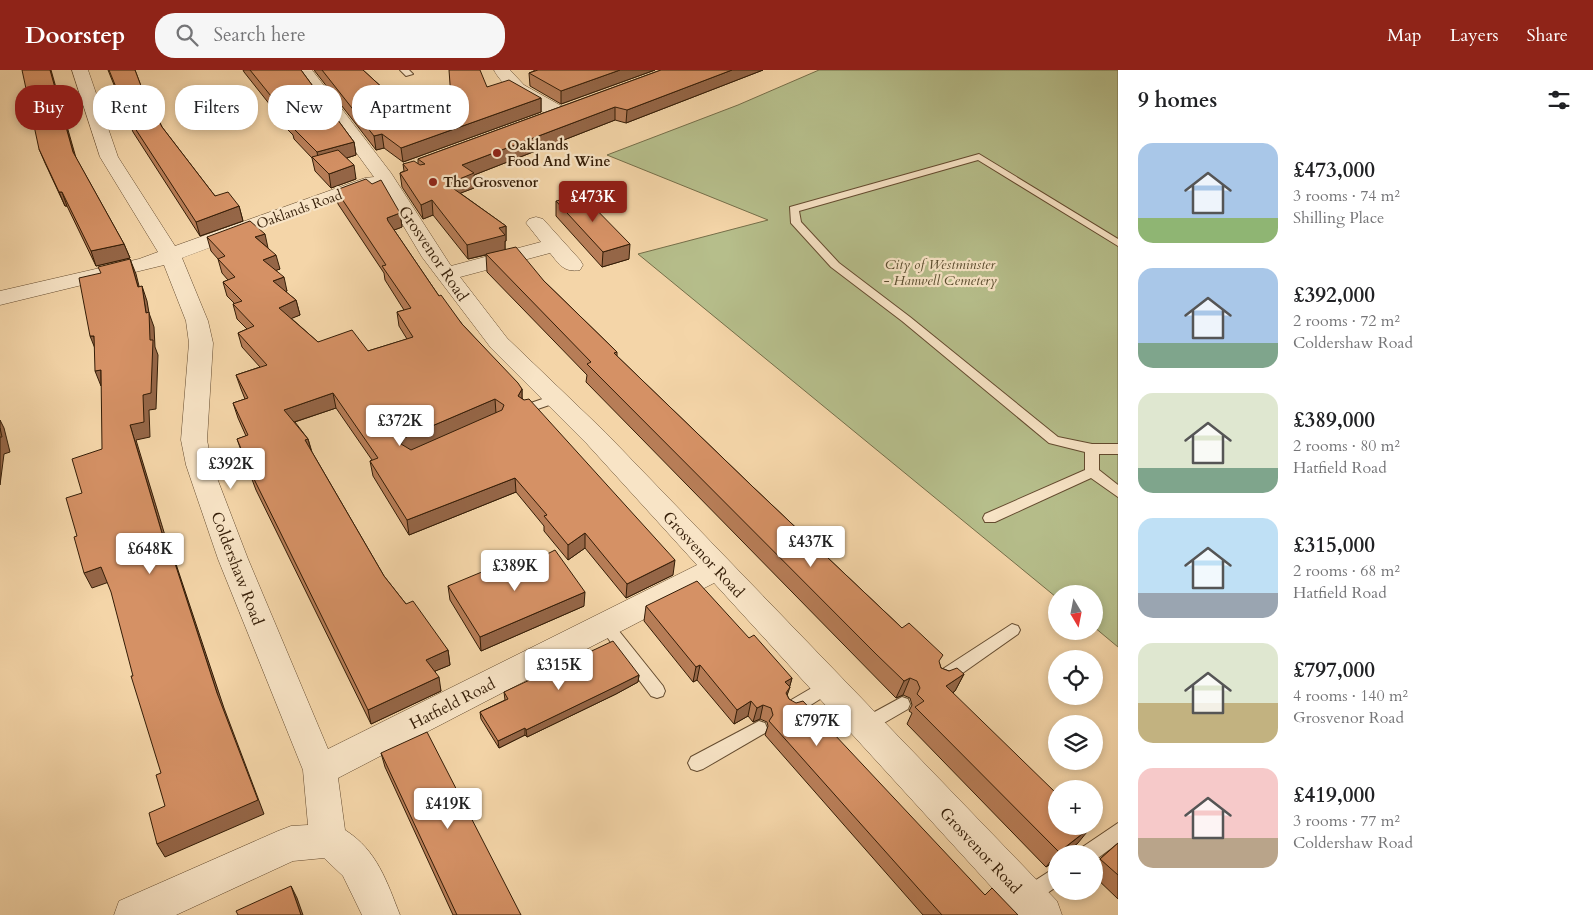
<!DOCTYPE html>
<html lang="en">
<head>
<meta charset="utf-8">
<style>
	body { margin:0; font-family:Cardo,serif; background:#f6f6f6; color:#202124; height:100vh; display:flex; flex-direction:column; font-size:19px; white-space:nowrap }
	* { box-sizing:border-box; margin:0 }
	p { font-size:16px; color:#757577 }
	.icon { flex:none; width:28px; height:28px; fill:none; stroke:currentColor; stroke-width:2; stroke-linecap:round; stroke-linejoin:round }
	.map { position:relative; flex:1; overflow:hidden }
	.drawer { display:flex; flex-direction:column; background:#fff; width:475px }
	.drawer>* { flex:none }
	.banner { position:absolute; left:15px; top:15px; width:475px; height:45px; display:flex; gap:10px }
	.needle { width:32px; rotate:170deg }
	.buttons { position:absolute; left:1048px; top:515px; display:grid; gap:10px }
	.buttons a { display:grid; place-items:center; width:55px; height:55px; border-radius:50%; background:#fff; box-shadow:0 2px 8px #0003; font-size:25px }
	.price { position:absolute; translate:-50% -42px; padding:0 11px; border-radius:5px; background:#fff; color:#222; font-size:16px; line-height:32px; filter:drop-shadow(0 1px 2px #0008) }
	.price::after { content:''; position:absolute; left:50%; top:30px; width:15px; height:11px; margin-left:-8px; background:inherit; clip-path:polygon(0 0,100% 0,50% 100%) }
	.price.selected { background:#8f2418; color:#fff }
	ul { padding:0; list-style:none }
	li { display:flex; align-items:center; gap:15px; height:125px; padding:0 20px }
	li span { display:grid; place-items:center; flex:none; width:140px; height:100px; border-radius:15px; color:#555 }
	li>.icon { margin-inline-start:auto }
	span .icon { width:60px; height:60px; fill:#fffc; stroke-width:1 }
	li b { font-size:21px }
	h2 { display:flex; justify-content:space-between; align-items:center; height:60px; padding:0 20px; font-size:21px }
	.chip { padding:0 18px; border-radius:20px; background:#fff; box-shadow:0 2px 8px #0003; font-size:18px; line-height:45px }
	.chip.selected { background:#8f2418; color:#fff }
	header { display:flex; align-items:center; gap:30px; box-sizing:border-box; height:70px; padding:0 25px; background:#8f2418; color:#fff }
	header strong { font-size:24px }
	nav { display:flex; gap:28px; margin-inline-start:auto; font-size:18px }
	.search { width:350px; height:45px; background:#f6f6f6; display:flex; align-items:center; gap:12px; box-sizing:border-box; padding:0 18px; border-radius:20px; color:#757577; font-size:19px }
	main { display:flex; flex:1; min-height:0 }
	.map>svg:first-child { display:block }
</style>
</head>
<body>
<header>
<strong>Doorstep</strong>
<div class="search"><svg class="icon" aria-label="search" viewBox="0 0 24 24"><circle cx="10" cy="10" r="6"/><path d="M15 15l6 6"/></svg>Search here</div>
<nav><a>Map</a><a>Layers</a><a>Share</a></nav>
</header>
<main>
<div class="map">
<svg width="1118" height="845" viewBox="0 0 1118 845">
	<rect width="100%" height="100%" fill="#f4d5a8"/>
	<filter id="stains"><feTurbulence type="fractalNoise" baseFrequency=".004" numOctaves="4"/><feColorMatrix values="0 0 0 0 .2 0 0 0 0 .09 0 0 0 0 .02 0 0 0 .5 -.17"/></filter>
	<radialGradient id="worn" r=".72"><stop offset=".6" stop-color="#630" stop-opacity="0"/><stop offset="1" stop-color="#630" stop-opacity=".3"/></radialGradient>
	<!-- green -->
	<path fill="#b6be8b" stroke="#756e49" d="M819,0H1118V577L1094,557V524H1056V527L638,184L768,150L607,85L738,35Z"/>
	<g fill="none" stroke-linecap="round" stroke-linejoin="round">
		<!-- lane casing -->
		<g stroke="#644b2f" stroke-width="2">
			<g id="lane">
				<path d="M400,0H409L413,4L406,6Z"/>
				<path d="M979,84L1118,169V176L978,90L799,141L801,152L839,193L910,247L1058,367L1092,374H1118V384H1099V400L1118,415V427L1091,408L995,452H985L983,448L985,444L1085,400V382L1049,373L902,251L831,197L791,153L790,137Z"/>
				<path d="M557,324L563,328L561,331L526,343L520,339L522,336Z"/>
				<path d="M606,549L611,551L663,616L665,621L663,626L657,628L651,626L601,559L598,555L601,551Z"/>
				<path d="M1012,554L1018,556L1020,560L1018,564L947,614L941,616L935,614L933,609L935,604Z"/>
				<path d="M827,609L833,611L835,616L833,621L798,643L792,645L786,643L784,638L786,633Z"/>
				<path d="M902,627L908,629L910,634L908,639L870,661L864,663L858,661L856,656L858,651Z"/>
				<path d="M759,651L765,653L767,658L765,663L703,699L697,701L691,699L688,693L691,687Z"/>
				<path d="M1118,753V773L1094,791V784H1079L1081,778Z"/>
				<path d="M1056,797V817L1029,836L1022,833L1019,826L1022,819Z"/>
			</g>
		</g>
		<!-- street casing -->
		<g stroke="#644b2f" stroke-width="1">
			<g id="street">
				<path d="M72,0H88L118,87L175,176L365,108L374,107L296,0H312L391,103L451,196L541,172L526,153L529,149L536,147L543,149L580,190L583,195L580,200C564,203 559,194 550,183L460,207L507,268L605,362L1057,831L1062,845H1017L714,513L338,708L345,760C377,780 387,812 400,845H362L343,806L324,788L293,791L176,845H114L119,831L278,761L291,756L308,755L303,700L218,489L186,395L181,370L189,273L186,251L164,195L0,235V221L139,189L158,182L100,87ZM379,115L422,187L491,278L587,374L697,495L328,679L248,489L212,395L207,370L213,273L208,251L182,188Z"/>
				<path d="M494,0H510L524,15L565,38L568,42L565,46C545,51 502,18 494,0Z"/>
			</g>
		</g>
		<!-- lane -->
		<use href="#lane" fill="#f8e4c6" fill-rule="evenodd"/>
		<!-- street -->
		<use href="#street" fill="#f8e4c6" fill-rule="evenodd"/>
	</g>
	<!-- wall -->
	<g fill="#b77d57" stroke="#341d07">
		<path d="M108,0H135L141,16L162,57L215,126L239,136L243,151L200,166L133,62Z"/>
		<path d="M243,0H301L354,72L356,85L347,88L356,109L331,118L315,101L312,88L294,69L293,65L283,55L282,50L244,2Z"/>
		<path d="M314,0H363L409,42L487,17L541,28V42L403,92L384,78L376,80Z"/>
		<path d="M534,0H655L561,34L530,16L529,3L534,1Z"/>
		<path d="M661,0H763L626,53L615,50L474,105V118L460,123L506,156V171H505V179L544,211L617,282V286L753,417L902,558L939,592L941,598L949,601L964,604L955,621L953,623L1078,773L1064,784H1056V790L1046,797L907,654L912,643L909,641L912,635L910,628L903,625L896,628L586,312L587,305L487,202L486,185L468,189L433,145L423,149L402,117L400,103L404,101L403,94H418V89Z"/>
		<path d="M39,79L75,86L124,174L130,188L96,196L67,136H65L45,93Z"/>
		<path d="M336,120L400,143L402,157L394,160L439,226L462,254L522,319V328L673,505L626,528L585,478L568,490L544,461V456L516,422L409,465L373,406L370,391L372,390L336,338L295,352L308,369L312,382L384,506L406,534L448,580L450,595L435,601L441,621L371,654L256,420L242,383L237,369L246,366L238,348L233,333L245,329L241,319L236,305L260,297L242,277L238,263L247,259L237,249L233,234H235L227,226L223,212L228,210L222,203L218,189L211,181L207,167L280,199L276,200L287,221L286,222L296,230L300,245L291,248L318,272L368,281L407,269L399,256L397,242L404,240L385,210L384,203L338,134Z"/>
		<path d="M556,131L629,189L602,197L556,146Z"/>
		<path d="M524,496L584,536L481,581L450,530L448,516Z"/>
		<path d="M646,536L749,568L792,608L787,625L789,629L985,825L1018,845H923L765,665L768,656L767,652L760,649L753,652L748,646L734,654L697,610L693,612L644,551Z"/>
		<path d="M639,605L638,612L616,624L527,667L525,665L499,678L481,649L480,642L505,630L504,622Z"/>
		<path d="M381,683L521,845H453L385,697Z"/>
		<path d="M1118,773V829L1094,806V796L1100,789Z"/>
	</g>
	<!-- shaded-wall -->
	<g fill="#956647" stroke="#341d07">
		<path d="M50,0H51L78,95L73,82Z"/>
		<path d="M620,0H655L561,34V21Z"/>
		<path d="M732,0H763L626,53L627,40Z"/>
		<path d="M541,28V42L403,92L401,78Z"/>
		<path d="M615,37V50L474,105V118L448,128L447,114L462,95Z"/>
		<path d="M382,64L384,78L376,80L374,66Z"/>
		<path d="M354,72L356,85L321,96L319,94L317,82Z"/>
		<path d="M354,95L356,109L331,118L329,104Z"/>
		<path d="M59,122H62L67,136H65Z"/>
		<path d="M432,130L433,145L423,149L421,135Z"/>
		<path d="M239,136L243,151L200,166L196,152Z"/>
		<path d="M400,143L402,157L389,162L387,148Z"/>
		<path d="M506,156V171H505V180L468,189L467,175L499,158Z"/>
		<path d="M265,164L268,178L255,167Z"/>
		<path d="M124,174L130,188L96,196L91,181Z"/>
		<path d="M630,174L629,189L602,197L603,182Z"/>
		<path d="M276,185L280,199L266,204L263,190Z"/>
		<path d="M130,189L136,204L143,232L138,217Z"/>
		<path d="M284,207L287,221L277,225L273,211Z"/>
		<path d="M142,216L147,231L149,243L154,257L155,277L158,285L156,339L149,340L150,367L136,370L174,495L167,480L130,355L143,325L146,243Z"/>
		<path d="M296,230L300,245L283,252L279,238Z"/>
		<path d="M90,266H94L96,281Z"/>
		<path d="M101,300V316L95,301Z"/>
		<path d="M522,319V334L518,326Z"/>
		<path d="M333,323L336,338L288,354L284,340Z"/>
		<path d="M495,329L496,344L406,383L401,374L404,368Z"/>
		<path d="M0,350L4,358L10,382L4,384L0,415Z"/>
		<path d="M308,369L312,384L305,370Z"/>
		<path d="M515,408L516,422L409,465L407,450Z"/>
		<path d="M585,463V478L568,490V475Z"/>
		<path d="M170,478L176,494L224,638L264,744L165,787L157,774L217,623Z"/>
		<path d="M675,490L673,505L626,528L627,514Z"/>
		<path d="M101,497L109,512L92,518L84,503Z"/>
		<path d="M585,522L584,536L481,581L480,567Z"/>
		<path d="M448,580L450,595L428,604L426,590Z"/>
		<path d="M700,595L697,610L693,612L696,597Z"/>
		<path d="M964,604L955,621L937,633L946,616Z"/>
		<path d="M639,605L638,612L616,624L527,667L526,660Z"/>
		<path d="M439,607L441,621L371,654L368,640Z"/>
		<path d="M792,608L789,619L790,617L785,631V612Z"/>
		<path d="M910,608L903,625L896,628L904,611Z"/>
		<path d="M751,631L748,646L734,654L737,640Z"/>
		<path d="M763,635L760,649L753,652L757,638Z"/>
		<path d="M525,658V665L499,678L498,671Z"/>
		<path d="M1091,757L1078,773L1064,784H1057Z"/>
		<path d="M1056,785V790L1046,797Z"/>
		<path d="M291,816L297,828L303,845H301Z"/>
	</g>
	<!-- building -->
	<g fill="#d59165" stroke="#341d07" fill-rule="evenodd">
		<path d="M22,0H50L73,82L124,174L91,181L62,122H59L39,79Z"/>
		<path d="M109,0H135L141,16L162,57L215,126L228,122L239,136L196,152L129,49Z"/>
		<path d="M250,0H301L354,72L317,82L291,56L294,55L280,41H283Z"/>
		<path d="M322,0H363L409,42L451,28L449,0H480L487,17L509,10L541,28L401,78L382,64L374,66Z"/>
		<path d="M538,0H620L561,21L529,3Z"/>
		<path d="M661,0H732L627,40L615,37L462,95L474,103L447,114L506,156L499,158L505,165L467,175L432,130L421,135L400,103L408,100L403,94L414,91L420,95L425,94L418,89Z"/>
		<path d="M338,80L354,95L329,104L312,87Z"/>
		<path d="M366,109L372,114L381,110L400,143L387,148L388,151L439,226L441,225L462,254L518,313L522,319L518,326L524,330L529,329L675,490L627,514L585,463L568,475L544,446L547,445L515,408L407,450L370,391L378,388L333,323L284,340L308,369L305,370L384,506L406,534L413,531L448,580L426,590L439,607L368,640L252,405L237,369L248,365L233,333L248,328L236,305L267,295L238,263L254,256L233,234L242,231L223,212L235,207L218,189L225,186L207,167L250,151L265,164L255,167L276,185L263,190L284,207L273,211L296,230L279,238L318,272L352,260L368,281L413,267L397,242L411,238L382,196L386,195L336,120ZM495,329L504,335L502,340L411,380L401,374L404,368Z"/>
		<path d="M582,125L630,174L603,182L556,131Z"/>
		<path d="M516,177L544,211L617,282L614,283L753,417L902,558L909,553L943,585L939,591L941,598L949,601L957,598L964,604L946,616L1056,723V756H1090L1091,757L1059,782L915,637L924,631L917,624L920,618L917,611L910,608L904,611L876,584L587,294L591,292L486,184Z"/>
		<path d="M130,189L138,217L142,216L146,243L149,242L150,270H153L151,323L143,325L144,352L130,355L167,480L170,478L217,623L258,730L157,774L149,743L165,736L156,705L161,703L131,606H133L111,522L101,497L84,503L74,467L77,466L66,428L82,423L72,389L102,379L101,300L95,301L94,266H90L79,208L101,203L98,197Z"/>
		<path d="M0,358L2,367H0Z"/>
		<path d="M555,480L585,522L480,567L448,516L518,487L524,496Z"/>
		<path d="M697,511L749,568L754,565L792,608L785,612L790,617L786,623L789,629L796,633L803,631L985,825L992,818L1018,845H942L769,651L773,645L771,638L763,635L757,638L751,631L737,640L700,595L696,597L646,536Z"/>
		<path d="M613,571L639,605L617,616L526,660L525,658L498,671L480,642L508,629L504,622Z"/>
		<path d="M427,662L521,845H457L381,683Z"/>
		<path d="M1118,773V805L1100,789Z"/>
		<path d="M291,816L301,845H238L236,841Z"/>
	</g>
	<!-- markers -->
	<g fill="#8f2418" stroke="#f8e4c6" stroke-width="2">
		<circle cx="497" cy="83" r="5"/>
		<circle cx="433" cy="112" r="5"/>
	</g>
	<g text-anchor="middle" stroke-width="4.5" stroke-linejoin="round" paint-order="stroke">
		<!-- far-poi labels -->
		<g font-size="14" font-weight="bold" fill="#341d07" stroke="#f8e4c6" text-anchor="start">
			<text x="507" y="80">Oaklands<tspan x="507" dy="16">Food And Wine</tspan></text>
			<text x="443" y="117">The Grosvenor</text>
		</g>
		<!-- far-street labels -->
		<g font-size="14" fill="#341d07" stroke="#f8e4c6">
			<text transform="translate(299 139) rotate(-20)" y="5">Oaklands Road</text>
		</g>
		<!-- far-park labels -->
		<g font-size="14" font-style="italic" fill="#5b4d2f" stroke="#f8e4c6">
			<text x="940" y="199">City of Westminster<tspan x="940" dy="16">- Hanwell Cemetery</tspan></text>
		</g>
		<!-- street labels -->
		<g font-size="16" fill="#341d07" stroke="#f8e4c6">
			<text transform="translate(434 183) rotate(56)" y="6">Grosvenor Road</text>
			<text transform="translate(704 484) rotate(47)" y="6">Grosvenor Road</text>
			<text transform="translate(238 498) rotate(69)" y="6">Coldershaw Road</text>
			<text transform="translate(452 633) rotate(-27)" y="6">Hatfield Road</text>
			<text transform="translate(981 780) rotate(47)" y="6">Grosvenor Road</text>
		</g>
	</g>
	<rect width="100%" height="100%" filter="url(#stains)"/>
	<rect width="100%" height="100%" fill="url(#worn)"/>
</svg>
<div class="buttons">
<a><svg class="needle" viewBox="-14 -14 28 28"><path d="M0-13l5 13h-10z" fill="#e53935"/><path d="M0 13l5-13h-10z" fill="#757577"/></svg></a>
<a><svg class="icon" aria-label="locate" viewBox="0 0 24 24"><circle cx="12" cy="12" r="6"/><path d="M12 2v4M12 18v4M2 12h4M18 12h4"/></svg></a>
<a><svg class="icon" aria-label="layers" viewBox="0 0 24 24"><path d="M12 4l9 5-9 5-9-5zM3 14l9 5 9-5"/></svg></a>
<a>+</a>
<a>−</a>
</div>
<b class="price selected" style="left:593px;top:153px">£473K</b>
<b class="price" style="left:400px;top:377px">£372K</b>
<b class="price" style="left:231px;top:420px">£392K</b>
<b class="price" style="left:811px;top:498px">£437K</b>
<b class="price" style="left:150px;top:505px">£648K</b>
<b class="price" style="left:515px;top:522px">£389K</b>
<b class="price" style="left:559px;top:621px">£315K</b>
<b class="price" style="left:817px;top:677px">£797K</b>
<b class="price" style="left:448px;top:760px">£419K</b>
<div class="banner">
<a class="chip selected">Buy</a>
<a class="chip">Rent</a>
<a class="chip">Filters</a>
<a class="chip">New</a>
<a class="chip">Apartment</a>
</div>
</div>
<section class="drawer">
<h2>9 homes<svg class="icon" aria-label="filters" viewBox="0 0 24 24"><path d="M4 7h16M4 17h16"/><circle cx="9" cy="7" r="2"/><circle cx="15" cy="17" r="2"/></svg></h2>
<ul>
<li><span style="background:linear-gradient(#a9c7e8 75%,#8fb573 0)"><svg class="icon" aria-label="home" viewBox="0 0 24 24"><path d="M3 11l9-7 9 7M6 9v11h12V9"/></svg></span><div><b>£473,000</b><p>3 rooms · 74 m²</p><p>Shilling Place</p></div></li>
<li><span style="background:linear-gradient(#a9c7e8 75%,#7fa58c 0)"><svg class="icon" aria-label="home" viewBox="0 0 24 24"><path d="M3 11l9-7 9 7M6 9v11h12V9"/></svg></span><div><b>£392,000</b><p>2 rooms · 72 m²</p><p>Coldershaw Road</p></div></li>
<li><span style="background:linear-gradient(#dfe7d0 75%,#7fa58c 0)"><svg class="icon" aria-label="home" viewBox="0 0 24 24"><path d="M3 11l9-7 9 7M6 9v11h12V9"/></svg></span><div><b>£389,000</b><p>2 rooms · 80 m²</p><p>Hatfield Road</p></div></li>
<li><span style="background:linear-gradient(#bfe0f5 75%,#9aa5b1 0)"><svg class="icon" aria-label="home" viewBox="0 0 24 24"><path d="M3 11l9-7 9 7M6 9v11h12V9"/></svg></span><div><b>£315,000</b><p>2 rooms · 68 m²</p><p>Hatfield Road</p></div></li>
<li><span style="background:linear-gradient(#dfe7d0 60%,#c2b280 0)"><svg class="icon" aria-label="home" viewBox="0 0 24 24"><path d="M3 11l9-7 9 7M6 9v11h12V9"/></svg></span><div><b>£797,000</b><p>4 rooms · 140 m²</p><p>Grosvenor Road</p></div></li>
<li><span style="background:linear-gradient(#f6c9c9 70%,#b9a48a 0)"><svg class="icon" aria-label="home" viewBox="0 0 24 24"><path d="M3 11l9-7 9 7M6 9v11h12V9"/></svg></span><div><b>£419,000</b><p>3 rooms · 77 m²</p><p>Coldershaw Road</p></div></li>
</ul>
</section>
</main>
</body>
</html>
